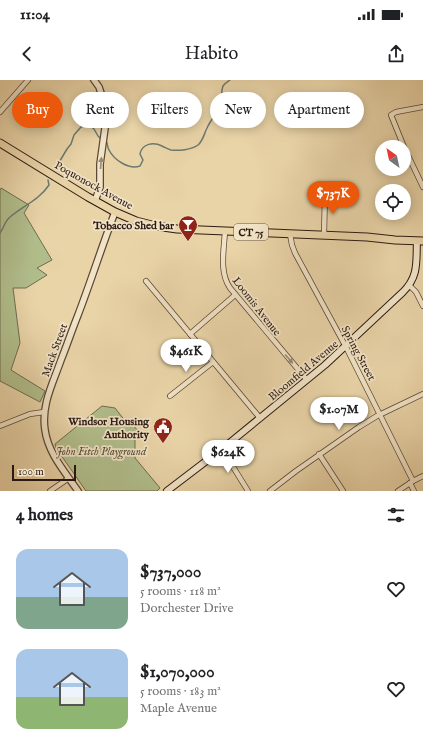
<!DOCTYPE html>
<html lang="en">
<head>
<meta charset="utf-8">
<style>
	body { margin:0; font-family:"IM FELL English",serif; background:#f2f2f2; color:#202124; height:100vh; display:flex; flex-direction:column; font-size:15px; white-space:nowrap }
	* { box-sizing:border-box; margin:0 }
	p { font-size:13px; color:#757577 }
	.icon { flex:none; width:22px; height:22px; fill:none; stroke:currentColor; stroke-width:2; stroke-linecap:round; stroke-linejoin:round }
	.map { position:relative; height:411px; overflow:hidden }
	.details { display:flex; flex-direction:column; background:#fff; flex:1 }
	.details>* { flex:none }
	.top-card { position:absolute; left:12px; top:12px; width:399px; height:36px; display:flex; gap:8px }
	.needle { width:26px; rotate:327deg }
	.buttons { position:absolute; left:375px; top:60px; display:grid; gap:8px }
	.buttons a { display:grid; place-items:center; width:36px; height:36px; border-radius:50%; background:#fff; box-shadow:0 2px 10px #0003; font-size:20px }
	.scale { position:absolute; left:12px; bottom:10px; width:64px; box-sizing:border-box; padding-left:4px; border:2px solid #2c1a12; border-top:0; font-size:11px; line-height:14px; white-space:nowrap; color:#2c1a12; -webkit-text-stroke:3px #f1e3c6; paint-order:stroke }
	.price { position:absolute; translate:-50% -34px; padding:0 9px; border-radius:14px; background:#fff; color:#222; font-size:13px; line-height:26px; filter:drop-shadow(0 1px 2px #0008) }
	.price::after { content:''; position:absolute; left:50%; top:24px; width:12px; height:9px; margin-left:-6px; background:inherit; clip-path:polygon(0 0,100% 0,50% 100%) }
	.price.selected { background:#ea580c; color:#fff }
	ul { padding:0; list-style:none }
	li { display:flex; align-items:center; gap:12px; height:100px; padding:0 16px }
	li span { display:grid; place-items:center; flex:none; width:112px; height:80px; border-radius:12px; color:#555 }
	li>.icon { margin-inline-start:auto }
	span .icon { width:48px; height:48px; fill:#fffc; stroke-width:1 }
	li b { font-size:17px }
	h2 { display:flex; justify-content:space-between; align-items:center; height:48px; padding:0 16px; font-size:17px }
	.chip { padding:0 14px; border-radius:18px; background:#fff; box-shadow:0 2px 10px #0003; font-size:14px; line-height:36px }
	.chip.selected { background:#ea580c; color:#fff }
	.status { display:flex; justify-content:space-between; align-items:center; height:28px; padding:0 20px; background:#fff; direction:ltr }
	.status svg { height:11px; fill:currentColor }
	header { display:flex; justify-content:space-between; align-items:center; height:52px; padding:0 16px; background:#fff; font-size:18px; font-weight:600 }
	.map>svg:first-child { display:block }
</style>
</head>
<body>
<div class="status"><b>11:04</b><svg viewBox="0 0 49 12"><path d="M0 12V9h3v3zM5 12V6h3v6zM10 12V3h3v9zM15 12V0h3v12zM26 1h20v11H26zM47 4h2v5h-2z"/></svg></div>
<header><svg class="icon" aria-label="back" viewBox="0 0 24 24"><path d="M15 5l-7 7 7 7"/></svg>Habito<svg class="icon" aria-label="share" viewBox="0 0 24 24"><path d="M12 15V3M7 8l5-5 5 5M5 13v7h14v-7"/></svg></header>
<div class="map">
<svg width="423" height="411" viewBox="0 0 423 411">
	<rect width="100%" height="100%" fill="#e9d4a8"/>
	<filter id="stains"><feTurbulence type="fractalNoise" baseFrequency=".005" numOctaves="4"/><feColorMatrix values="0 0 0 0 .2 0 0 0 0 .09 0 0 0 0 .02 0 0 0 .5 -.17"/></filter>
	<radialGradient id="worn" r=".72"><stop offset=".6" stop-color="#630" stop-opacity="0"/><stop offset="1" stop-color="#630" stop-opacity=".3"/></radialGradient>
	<!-- green -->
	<g fill="#b1be8c" stroke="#6e6c4f">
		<path d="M1,108L29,125L24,133L52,180L37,188L47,195L26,208H13L20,263L11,290L45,311L40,322L0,301V110Z"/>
		<path d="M102,326L115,328L130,347L133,345L138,351V353L135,354V378L160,408L157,411H86L56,368L55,364Z"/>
	</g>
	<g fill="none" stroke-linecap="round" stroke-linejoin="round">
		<!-- stream -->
		<g stroke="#6c796e" stroke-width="1.5">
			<path d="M106,61C108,64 107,67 109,70C114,80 129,90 140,86L143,80L140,74C142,63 154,62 162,66C166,68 167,69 171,70C179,71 191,70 198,65C203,61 204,54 207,48C211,39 219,32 221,21C222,16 221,11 223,6C225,3 227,2 230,0"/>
			<path d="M55,89L67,69L71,64L74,55L81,47L87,45L90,46L94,49L98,56L100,58"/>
			<path d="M0,153C4,148 4,142 10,137C23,126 39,120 49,105L48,100"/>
		</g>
		<!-- minor casing -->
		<g stroke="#5b4838" stroke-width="6">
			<g id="minor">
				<path d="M0,32L28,0"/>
				<path d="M404,67L391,35L396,32L423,27"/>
				<path d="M404,67L423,107"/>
				<path d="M225,151C224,170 219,192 230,208L307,300"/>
				<path d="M290,154L292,165L295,173L346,267L413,401"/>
				<path d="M324,155L325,114"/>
				<path d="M146,201L260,338"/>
				<path d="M409,205L416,212L423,226"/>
				<path d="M190,254L235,215"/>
				<path d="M170,316L213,282"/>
				<path d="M0,346L30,334L44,332"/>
				<path d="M222,369L248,411"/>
				<path d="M319,374L343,411"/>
				<path d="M410,403L414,411"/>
				<path d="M50,411L69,398"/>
				<path d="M270,411L296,391L359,347L377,336L423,314"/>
				<path d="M398,411L413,401L423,396"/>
			</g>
		</g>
		<!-- tertiary casing -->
		<g stroke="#5b4838" stroke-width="8">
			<g id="tertiary">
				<path d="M94,0L99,7L105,25L106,32V41L100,84V107L95,121"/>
				<path d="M78,411C65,392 48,373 45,350C41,325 53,303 61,280C67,265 72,250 78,235C91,201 102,166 115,132"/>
			</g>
		</g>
		<!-- secondary casing -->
		<g stroke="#2c1a12" stroke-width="8">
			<path id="secondary" d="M167,411L222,369L325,285L403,212C419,196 416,182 417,161"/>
		</g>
		<!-- primary casing -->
		<g stroke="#2c1a12" stroke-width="9">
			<path id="primary" d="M0,63L88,117L115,132L136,141L156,146L177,149L367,157L395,160L423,161"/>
		</g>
		<!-- minor -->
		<use href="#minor" stroke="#f1e3c6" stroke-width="4.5"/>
		<!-- tertiary -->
		<use href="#tertiary" stroke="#f1e3c6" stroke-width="5.5"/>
		<!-- secondary -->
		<use href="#secondary" stroke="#f1e3c6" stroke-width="6"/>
		<!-- primary -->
		<use href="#primary" stroke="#e9d4a8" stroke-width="7"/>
	</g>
	<!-- one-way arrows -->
	<defs><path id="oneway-solid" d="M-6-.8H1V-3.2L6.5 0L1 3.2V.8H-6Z"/></defs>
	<g fill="#988975">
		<use href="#oneway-solid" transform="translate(101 83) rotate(-85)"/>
		<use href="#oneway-solid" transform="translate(289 279) rotate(50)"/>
	</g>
	<!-- icons -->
	<defs>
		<g id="bar-pin" transform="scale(1)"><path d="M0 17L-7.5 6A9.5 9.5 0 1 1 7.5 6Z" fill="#8f2418" stroke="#f1e3c6"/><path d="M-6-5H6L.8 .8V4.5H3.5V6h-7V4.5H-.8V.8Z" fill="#fff"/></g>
		<g id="civic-pin" transform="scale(1)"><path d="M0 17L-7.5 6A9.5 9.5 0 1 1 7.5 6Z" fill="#8f2418" stroke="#f1e3c6"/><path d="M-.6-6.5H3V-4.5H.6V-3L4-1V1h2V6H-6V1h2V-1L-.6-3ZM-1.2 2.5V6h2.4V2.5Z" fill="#fff"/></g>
	</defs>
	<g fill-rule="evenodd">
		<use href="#bar-pin" x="188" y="145"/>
		<use href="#civic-pin" x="163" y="347"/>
	</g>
	<g text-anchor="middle" stroke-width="3.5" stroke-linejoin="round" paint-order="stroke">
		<!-- shield labels -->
		<rect fill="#f1e3c6" stroke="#675648" stroke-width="1" x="234" y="144" width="34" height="16" rx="3"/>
		<g font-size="10" font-weight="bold" fill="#2c1a12">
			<text x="251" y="156">CT 75</text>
		</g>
		<!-- street labels -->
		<g font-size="11" fill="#2c1a12" stroke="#f1e3c6">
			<text transform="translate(94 105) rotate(29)" y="4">Poquonock Avenue</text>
			<text transform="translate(257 226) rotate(52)" y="4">Loomis Avenue</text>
			<text transform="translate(54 270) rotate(-70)" y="4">Mack Street</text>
			<text transform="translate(359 273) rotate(62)" y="4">Spring Street</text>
			<text transform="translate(303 290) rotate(-40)" y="4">Bloomfield Avenue</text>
		</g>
		<!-- poi labels -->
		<g font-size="11" font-weight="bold" fill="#2c1a12" stroke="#f1e3c6" text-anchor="end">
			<text x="174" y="149">Tobacco Shed bar</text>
			<text x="149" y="345">Windsor Housing<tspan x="149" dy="13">Authority</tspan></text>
		</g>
		<!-- park labels -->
		<g font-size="11" font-style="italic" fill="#544b37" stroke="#f1e3c6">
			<text x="101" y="375">John Fitch Playground</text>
		</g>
	</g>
	<rect width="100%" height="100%" filter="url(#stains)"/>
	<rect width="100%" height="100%" fill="url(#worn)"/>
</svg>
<div class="buttons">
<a><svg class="needle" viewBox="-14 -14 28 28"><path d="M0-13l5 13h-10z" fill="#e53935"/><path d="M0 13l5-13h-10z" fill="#757577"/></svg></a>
<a><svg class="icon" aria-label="locate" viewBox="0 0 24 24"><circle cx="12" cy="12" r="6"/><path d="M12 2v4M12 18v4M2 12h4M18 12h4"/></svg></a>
</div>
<div class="scale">100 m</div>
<b class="price selected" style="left:333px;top:135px">$737K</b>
<b class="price" style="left:186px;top:293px">$461K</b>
<b class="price" style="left:339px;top:351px">$1.07M</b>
<b class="price" style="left:228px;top:394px">$624K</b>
<div class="top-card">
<a class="chip selected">Buy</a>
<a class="chip">Rent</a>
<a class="chip">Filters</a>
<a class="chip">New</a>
<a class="chip">Apartment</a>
</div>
</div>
<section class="details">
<h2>4 homes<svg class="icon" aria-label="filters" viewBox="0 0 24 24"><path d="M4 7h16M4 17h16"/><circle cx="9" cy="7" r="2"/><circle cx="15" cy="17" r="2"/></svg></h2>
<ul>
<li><span style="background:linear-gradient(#a9c7e8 60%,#7fa58c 0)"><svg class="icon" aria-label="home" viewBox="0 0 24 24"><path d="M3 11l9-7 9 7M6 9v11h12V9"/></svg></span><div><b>$737,000</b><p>5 rooms · 118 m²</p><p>Dorchester Drive</p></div><svg class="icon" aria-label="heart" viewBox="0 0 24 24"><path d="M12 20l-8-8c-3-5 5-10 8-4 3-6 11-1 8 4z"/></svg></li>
<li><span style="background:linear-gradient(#a9c7e8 60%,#8fb573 0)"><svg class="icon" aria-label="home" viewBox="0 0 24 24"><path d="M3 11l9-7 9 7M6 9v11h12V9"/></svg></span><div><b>$1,070,000</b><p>5 rooms · 183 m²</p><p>Maple Avenue</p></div><svg class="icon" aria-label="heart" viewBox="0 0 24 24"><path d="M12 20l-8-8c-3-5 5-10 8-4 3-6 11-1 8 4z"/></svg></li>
</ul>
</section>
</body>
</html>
